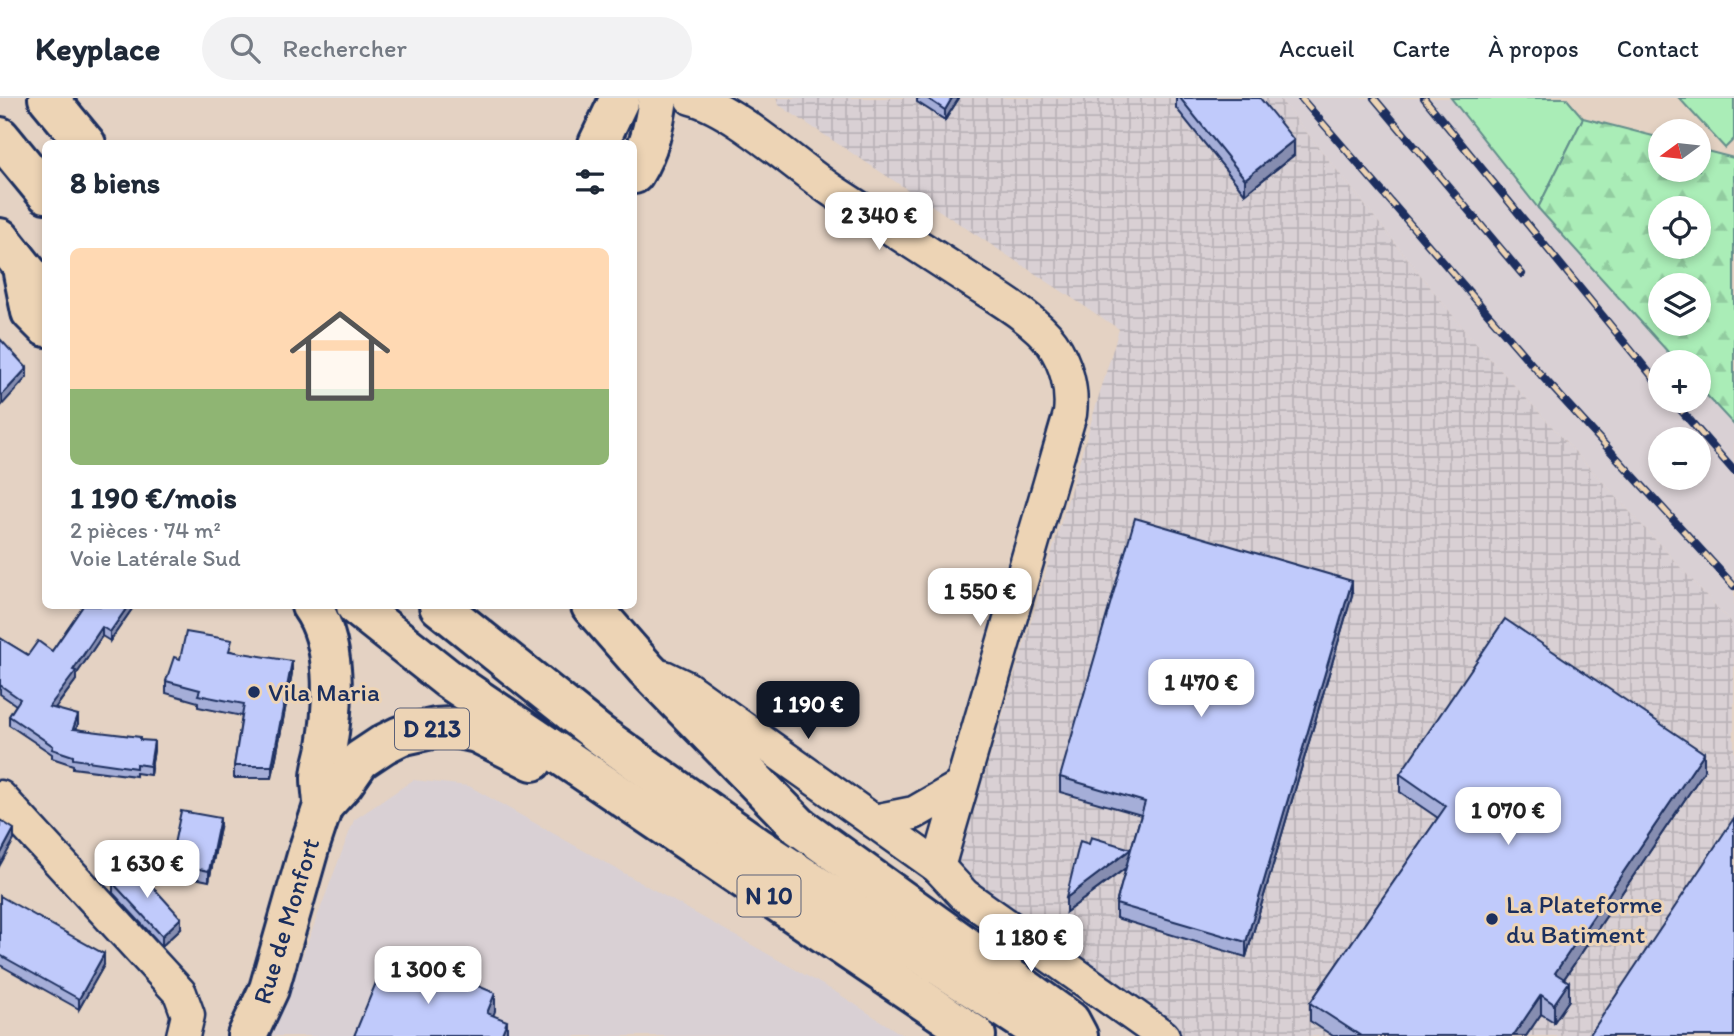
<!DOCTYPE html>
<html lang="fr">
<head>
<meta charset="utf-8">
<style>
	body { margin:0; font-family:Itim,sans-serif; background:#f2f2f3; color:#1f2937; height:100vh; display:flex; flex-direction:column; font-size:26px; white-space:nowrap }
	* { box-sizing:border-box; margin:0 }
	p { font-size:23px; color:#747a83 }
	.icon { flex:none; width:38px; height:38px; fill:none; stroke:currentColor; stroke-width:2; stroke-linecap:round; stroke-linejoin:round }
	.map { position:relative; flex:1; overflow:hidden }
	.panel { position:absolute; left:42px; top:42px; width:595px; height:469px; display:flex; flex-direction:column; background:#fff; border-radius:10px; box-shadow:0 4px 10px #0003 }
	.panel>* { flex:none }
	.needle { width:46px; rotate:255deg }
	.buttons { position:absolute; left:1648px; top:21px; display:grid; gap:14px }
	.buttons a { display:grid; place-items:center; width:63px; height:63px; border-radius:50%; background:#fff; box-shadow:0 4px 10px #0003; font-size:35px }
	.price { position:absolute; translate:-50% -60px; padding:0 16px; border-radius:14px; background:#fff; color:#222; font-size:23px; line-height:46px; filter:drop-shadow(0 2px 4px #0008) }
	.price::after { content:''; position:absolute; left:50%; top:42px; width:21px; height:16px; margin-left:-10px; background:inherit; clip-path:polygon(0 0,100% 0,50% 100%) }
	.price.active { background:#111827; color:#fff }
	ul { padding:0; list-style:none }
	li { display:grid; align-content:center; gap:14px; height:371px; padding:0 28px }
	li span { display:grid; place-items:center; height:217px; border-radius:10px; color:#555 }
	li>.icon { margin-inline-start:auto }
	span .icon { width:126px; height:126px; fill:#fffc; stroke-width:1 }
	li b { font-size:30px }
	h2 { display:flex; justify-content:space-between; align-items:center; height:84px; padding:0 28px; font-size:30px }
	header { display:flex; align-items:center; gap:42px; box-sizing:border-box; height:98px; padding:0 35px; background:#fff; border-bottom:2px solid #e0e1e3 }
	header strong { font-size:33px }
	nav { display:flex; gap:38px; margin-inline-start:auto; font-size:24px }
	.search { width:490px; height:63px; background:#f2f2f3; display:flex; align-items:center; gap:18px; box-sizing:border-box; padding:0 24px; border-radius:38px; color:#747a83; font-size:26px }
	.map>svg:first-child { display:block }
</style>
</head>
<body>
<header>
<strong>Keyplace</strong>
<div class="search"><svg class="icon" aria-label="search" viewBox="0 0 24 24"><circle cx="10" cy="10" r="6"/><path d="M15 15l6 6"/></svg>Rechercher</div>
<nav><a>Accueil</a><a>Carte</a><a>À propos</a><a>Contact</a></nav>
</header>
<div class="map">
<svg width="1734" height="938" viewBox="0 0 1734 938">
	<defs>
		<pattern id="industrial-grid" width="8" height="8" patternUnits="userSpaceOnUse" patternTransform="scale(1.75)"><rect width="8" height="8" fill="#d9d0d4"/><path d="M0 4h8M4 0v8" fill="none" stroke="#bab3b8"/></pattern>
		<pattern id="forest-firs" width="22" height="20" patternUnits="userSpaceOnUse" patternTransform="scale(1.75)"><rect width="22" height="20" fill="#aaedb7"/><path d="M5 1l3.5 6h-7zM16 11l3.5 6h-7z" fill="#92cca0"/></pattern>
	</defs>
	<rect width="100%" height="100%" fill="#e4d2c3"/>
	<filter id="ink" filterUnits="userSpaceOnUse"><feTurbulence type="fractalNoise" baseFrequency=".0143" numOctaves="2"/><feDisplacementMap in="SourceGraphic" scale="14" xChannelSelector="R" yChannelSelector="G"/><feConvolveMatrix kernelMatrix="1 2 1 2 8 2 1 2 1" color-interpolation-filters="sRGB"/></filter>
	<g filter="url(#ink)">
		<!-- built -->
		<g fill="#d9d0d4" fill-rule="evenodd">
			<path d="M1279,0H1451L1538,110L1677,264H1661V303H1699V289L1734,327V528L1470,239ZM1661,341H1699V380H1661Z"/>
			<path d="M413,682L469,688L839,896L904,938H272L354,722Z"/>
		</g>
		<!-- industrial -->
		<path fill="url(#industrial-grid)" d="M776,0H1279L1470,239L1734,528V938H1132L943,806L960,759L1119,231L779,7Z"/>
		<!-- green -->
		<g fill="#aaedb7" stroke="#628e8a" stroke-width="2">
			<path d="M1451,0H1566L1583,20L1538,110Z"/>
			<path d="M1679,0H1734V41L1725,50Z"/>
		</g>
		<!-- forest -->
		<path fill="url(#forest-firs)" stroke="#628e8a" stroke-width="2" fill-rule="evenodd" d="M1583,20L1661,40V72H1699V51L1734,60V327L1699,289V264H1677L1538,110ZM1661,110H1699V149H1661ZM1661,187H1699V226H1661Z"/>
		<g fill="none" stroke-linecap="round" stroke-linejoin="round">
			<!-- minor casing -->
			<g stroke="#1b2f5e" stroke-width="37">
				<g id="minor">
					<path d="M691,0C734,11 794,67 833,93C879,123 925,153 972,183C996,199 1035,221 1052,245C1066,265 1073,291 1070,316L938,769"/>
					<path d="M664,579L687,590L938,769L964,797L1163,938"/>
					<path d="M0,699L180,895L188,917L183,938"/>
					<path d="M874,723L914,715L961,688"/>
				</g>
			</g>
			<!-- tertiary casing -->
			<g stroke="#1b2f5e" stroke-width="44">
				<g id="tertiary">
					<path d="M48,0L86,46"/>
					<path d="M598,46L620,0"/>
					<path d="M634,76C649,51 654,29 658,0"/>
					<path d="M247,938L269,891L310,747L323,708"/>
				</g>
			</g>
			<!-- primary casing -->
			<g stroke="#1b2f5e" stroke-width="44">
				<g id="primary">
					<path d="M0,39L46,95"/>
					<path d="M0,140L46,198"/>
					<path d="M23,175L31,214L46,229"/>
					<path d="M311,508C337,544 334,605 327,648C326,658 321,669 321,680C321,689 323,699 323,708"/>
					<path d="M356,508L448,581L976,938"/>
					<path d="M439,508L600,637L759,750L1047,938"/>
					<path d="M591,508L646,571L799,728L1070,923L1078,938"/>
					<path d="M323,708L344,685L360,662L384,646L400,638L436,630L451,629L477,635L533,663"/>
				</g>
			</g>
			<!-- minor -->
			<use href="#minor" stroke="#edd4b5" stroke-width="32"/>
			<!-- tertiary -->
			<use href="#tertiary" stroke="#edd4b5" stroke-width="38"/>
			<!-- primary -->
			<use href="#primary" stroke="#edd4b5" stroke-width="38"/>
			<!-- rail casing -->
			<g stroke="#1b2f5e" stroke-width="8">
				<g id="rail">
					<path d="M1301,0L1541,277L1734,488"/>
					<path d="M1374,0L1522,176"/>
					<path d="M1424,0L1661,289"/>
					<path d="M1673,303L1734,373"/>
				</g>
			</g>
			<!-- rail -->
			<use href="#rail" stroke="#edd4b5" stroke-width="5" stroke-dasharray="16" stroke-linecap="butt"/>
		</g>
		<!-- wall -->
		<g fill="#a5aed8" stroke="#1b2f5e" stroke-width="2">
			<path d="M917,0H959L945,22L917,4Z"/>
			<path d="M1176,0H1260L1294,57L1245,96L1176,10Z"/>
			<path d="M1352,497L1246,859L1116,820V806L1126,770L1066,814L1089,746L1131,751L1141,717L1060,694V679Z"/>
			<path d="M83,508H134L110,543L102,538L76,577V582L55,611L78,626L76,631L140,642L154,652L150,677L136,675V678L73,670V667L52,660V656L9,627V618L16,607L0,596V540L28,557L52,553Z"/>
			<path d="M232,553L292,575L272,680H234V668L242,618L198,609V604L166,595V583L180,561Z"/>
			<path d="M1704,673L1564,881L1569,902L1554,924L1541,916L1526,938H1333L1310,923V905L1438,720L1400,694V676Z"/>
			<path d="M220,730L209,783L170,775V765Z"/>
			<path d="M113,785L181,830L162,848L113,795Z"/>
			<path d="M0,798L104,867L79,911L0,867Z"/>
		</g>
		<!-- shaded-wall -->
		<g fill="#868db0" stroke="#1b2f5e" stroke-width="2">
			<path d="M952,0H959L945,22V12Z"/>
			<path d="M1294,42V57L1245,96V81Z"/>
			<path d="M27,270V279L2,307V297Z"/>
			<path d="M1352,483V497L1246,859V844Z"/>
			<path d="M128,508H134L110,543V534Z"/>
			<path d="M102,529V538L76,577V582L49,618V609Z"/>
			<path d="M292,563V575L272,680V668Z"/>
			<path d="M78,617V626L73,639V631Z"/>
			<path d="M154,643V652L150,677V668Z"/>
			<path d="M1704,655V673L1555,894V875Z"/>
			<path d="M220,720V730L209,783V773Z"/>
			<path d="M14,731V742L0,767V757Z"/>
			<path d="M1131,751V766L1066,814V800Z"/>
			<path d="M181,820V830L162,848V838Z"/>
			<path d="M104,856V867L79,911V901Z"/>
			<path d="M1569,884V902L1554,924V906Z"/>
			<path d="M495,895V913L487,933V915Z"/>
			<path d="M1541,897V916L1526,938H1513Z"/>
			<path d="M507,923V938H501Z"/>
		</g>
		<!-- building -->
		<g fill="#c0cafb" stroke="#1b2f5e" stroke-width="2">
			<path d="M927,0H952L945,12Z"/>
			<path d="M1180,0H1260L1294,42L1245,81Z"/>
			<path d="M0,241L27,270L2,297L0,296Z"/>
			<path d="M1135,420L1352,483L1246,844L1116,806L1131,751L1066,800L1080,743L1089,746L1091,739L1131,751L1145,704L1060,679Z"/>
			<path d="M83,508H128L110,534L102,529L73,572L76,573L49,609L78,617L73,631L140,639V642L154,643L150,668L136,666V670L73,661V658L52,651L53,648L9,618L20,601L0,587V540L28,557L38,543L52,553Z"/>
			<path d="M1505,521L1704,655L1555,875L1569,884L1554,906L1541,897L1513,938H1361L1310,905L1446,708L1400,676Z"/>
			<path d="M186,534L232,542L229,553L292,563L272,668H234L244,606L198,597L200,592L166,583L174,559L180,561Z"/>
			<path d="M181,713L220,720L209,773L170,765Z"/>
			<path d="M1734,720V938H1589Z"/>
			<path d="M0,722L14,731L0,757Z"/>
			<path d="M133,767L181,820L162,838L113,785Z"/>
			<path d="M0,798L104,856L79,901L0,857Z"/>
			<path d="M410,860L495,895L487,915L507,923L501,938H354L382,870L402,879Z"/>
		</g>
	</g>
	<!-- markers -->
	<g fill="#1b2f5e" stroke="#edd4b5" stroke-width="2.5">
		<circle cx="254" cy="594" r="7"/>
		<circle cx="1492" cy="821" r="7"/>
	</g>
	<g text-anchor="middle" stroke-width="6" stroke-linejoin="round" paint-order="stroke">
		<!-- shield labels -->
		<g fill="#edd4b5" stroke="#5a6078" stroke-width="2">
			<rect x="395" y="610.5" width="74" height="41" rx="5"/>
			<rect x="737.5" y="777.5" width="63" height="41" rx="5"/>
		</g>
		<g font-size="24" font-weight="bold" fill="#1b2f5e">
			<text x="432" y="639">D 213</text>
			<text x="769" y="806">N 10</text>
		</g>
		<!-- poi labels -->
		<g font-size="26" fill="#1b2f5e" stroke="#edd4b5" text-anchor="start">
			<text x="268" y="603">Vila Maria</text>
			<text x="1506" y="815">La Plateforme<tspan x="1506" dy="30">du Batiment</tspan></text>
		</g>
		<!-- street labels -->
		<g font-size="26" fill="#1b2f5e" stroke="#edd4b5">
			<text transform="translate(286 823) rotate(-73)" y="9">Rue de Monfort</text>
		</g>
	</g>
</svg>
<div class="buttons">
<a><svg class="needle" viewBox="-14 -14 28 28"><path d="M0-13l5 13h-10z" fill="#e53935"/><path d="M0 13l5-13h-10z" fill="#747a83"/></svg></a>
<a><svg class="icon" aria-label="locate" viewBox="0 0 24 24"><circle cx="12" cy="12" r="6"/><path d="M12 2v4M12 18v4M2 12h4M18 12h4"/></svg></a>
<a><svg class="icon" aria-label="layers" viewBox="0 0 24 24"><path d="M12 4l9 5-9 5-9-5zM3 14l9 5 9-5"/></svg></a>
<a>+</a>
<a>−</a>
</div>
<b class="price" style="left:879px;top:154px">2 340 €</b>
<b class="price" style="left:980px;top:530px">1 550 €</b>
<b class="price" style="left:1201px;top:621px">1 470 €</b>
<b class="price active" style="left:808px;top:643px">1 190 €</b>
<b class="price" style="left:1508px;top:749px">1 070 €</b>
<b class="price" style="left:147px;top:802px">1 630 €</b>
<b class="price" style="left:1031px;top:876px">1 180 €</b>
<b class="price" style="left:428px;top:908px">1 300 €</b>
<section class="panel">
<h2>8 biens<svg class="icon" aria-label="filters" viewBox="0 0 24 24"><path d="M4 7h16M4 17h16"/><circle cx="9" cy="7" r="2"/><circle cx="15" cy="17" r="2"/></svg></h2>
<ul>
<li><span style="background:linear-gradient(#ffd9b3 65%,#8fb573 0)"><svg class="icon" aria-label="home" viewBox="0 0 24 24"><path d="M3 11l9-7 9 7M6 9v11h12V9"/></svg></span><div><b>1 190 €/mois</b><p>2 pièces · 74 m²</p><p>Voie Latérale Sud</p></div></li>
</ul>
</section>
</div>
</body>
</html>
